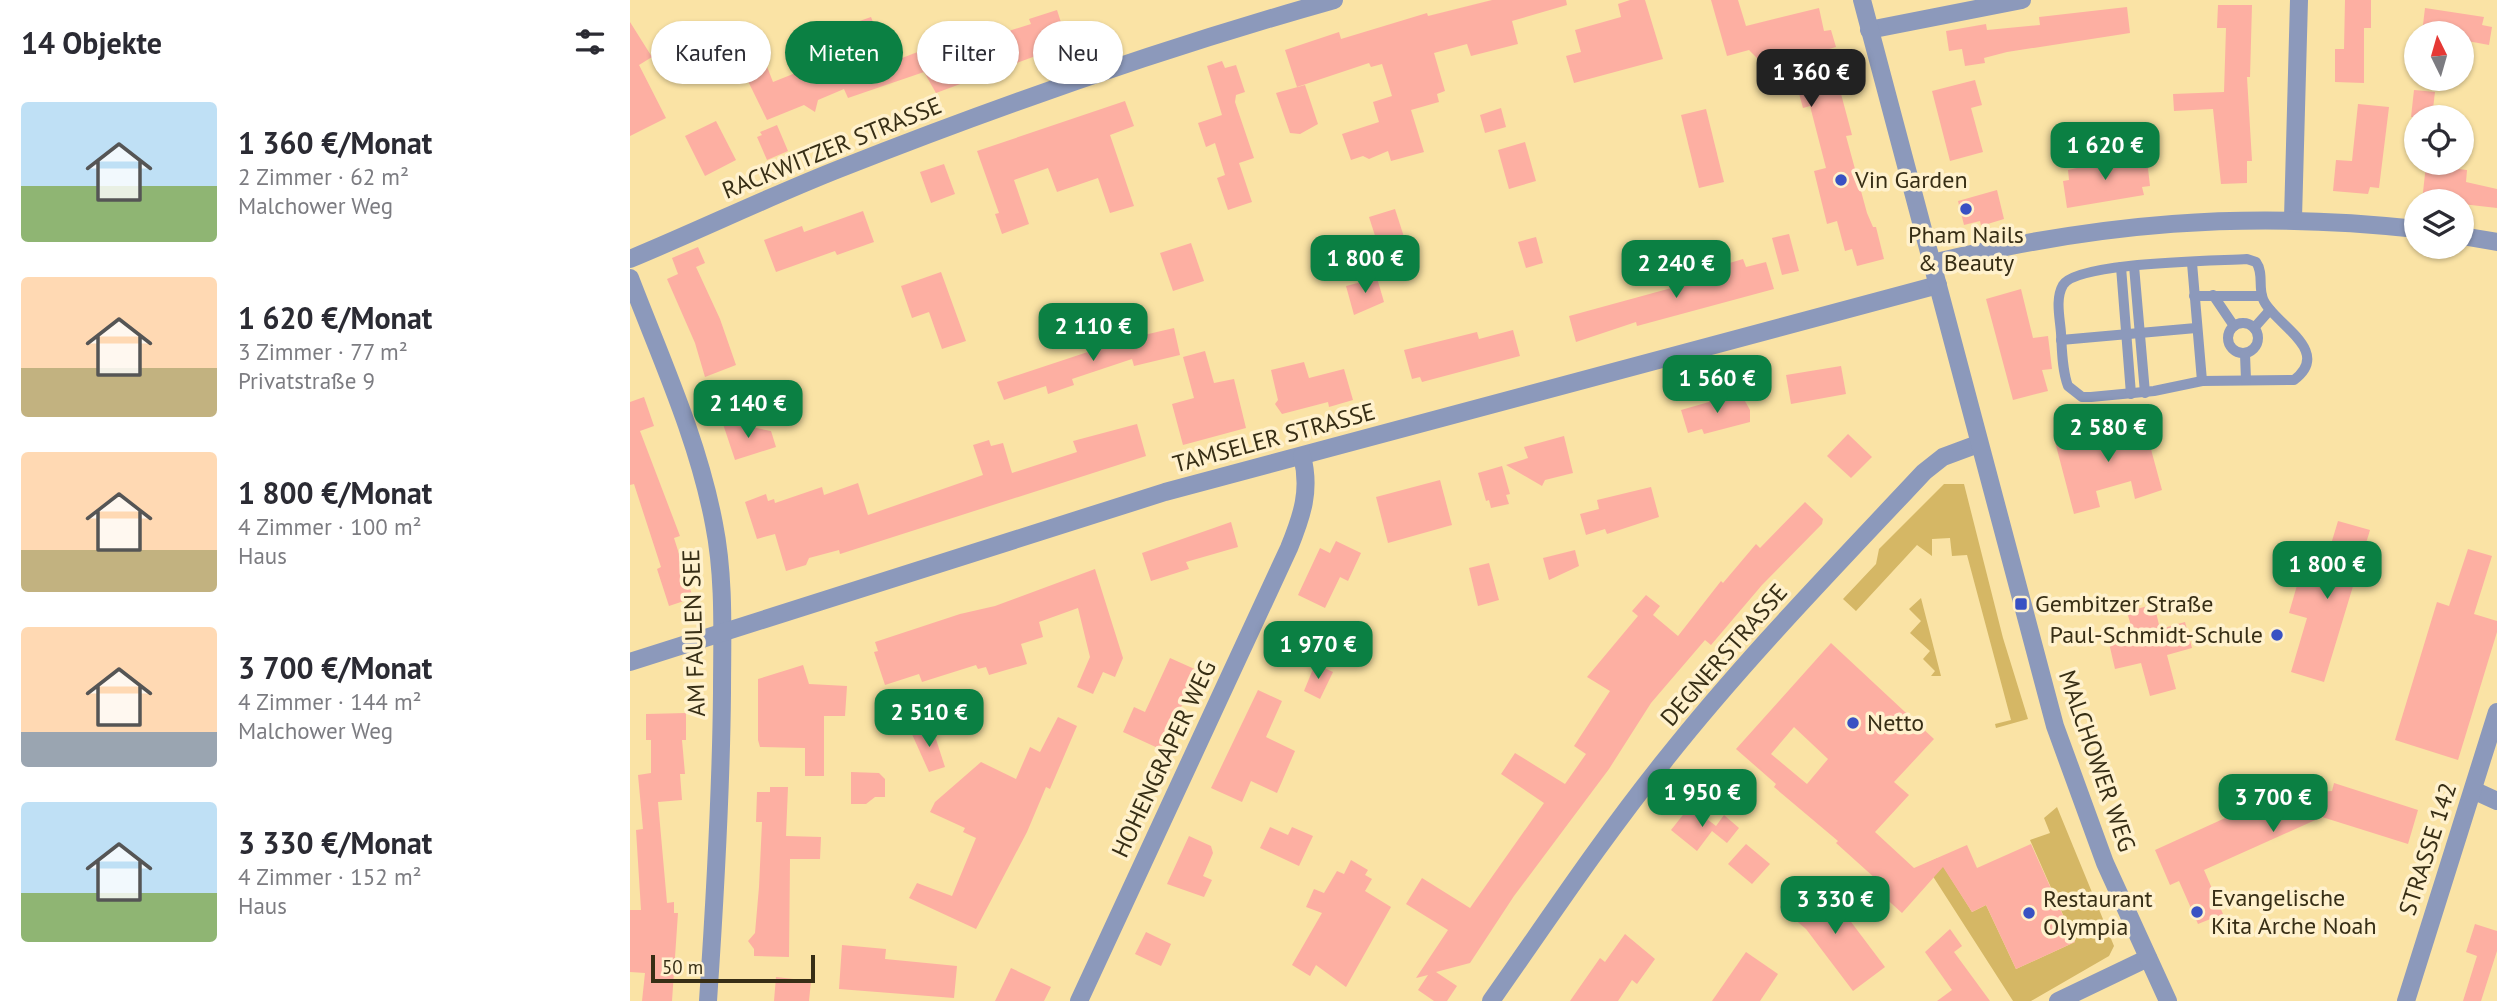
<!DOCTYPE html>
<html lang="de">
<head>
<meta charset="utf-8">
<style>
	body { margin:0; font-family:"PT Sans",sans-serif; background:#f7f7f7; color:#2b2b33; height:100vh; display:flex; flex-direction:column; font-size:26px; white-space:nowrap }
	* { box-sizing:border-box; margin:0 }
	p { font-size:23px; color:#7c7c81 }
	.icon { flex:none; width:38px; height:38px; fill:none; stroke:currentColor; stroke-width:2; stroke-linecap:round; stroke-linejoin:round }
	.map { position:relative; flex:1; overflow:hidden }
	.drawer { display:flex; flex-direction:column; background:#fff; width:630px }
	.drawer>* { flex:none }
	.top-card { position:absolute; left:21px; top:21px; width:665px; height:63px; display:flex; gap:14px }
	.needle { width:46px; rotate:355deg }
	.buttons { position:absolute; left:1774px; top:21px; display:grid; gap:14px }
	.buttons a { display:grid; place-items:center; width:70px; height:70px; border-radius:50%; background:#fff; box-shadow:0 2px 5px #0004; font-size:35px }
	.scale { position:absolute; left:21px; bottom:18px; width:164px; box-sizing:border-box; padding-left:7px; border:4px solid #372e15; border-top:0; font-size:19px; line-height:24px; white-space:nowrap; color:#372e15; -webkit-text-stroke:5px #fff1cd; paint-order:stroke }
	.price { position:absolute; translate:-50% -60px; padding:0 16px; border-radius:14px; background:#0b8043; color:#fff; font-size:23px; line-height:46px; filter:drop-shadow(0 2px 4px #0008) }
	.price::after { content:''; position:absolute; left:50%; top:42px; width:21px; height:16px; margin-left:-10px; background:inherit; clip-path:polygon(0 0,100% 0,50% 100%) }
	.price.active { background:#222; color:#fff }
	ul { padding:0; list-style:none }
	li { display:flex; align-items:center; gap:21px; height:175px; padding:0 21px }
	li span { display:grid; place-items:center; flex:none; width:196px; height:140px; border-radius:7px; color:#555 }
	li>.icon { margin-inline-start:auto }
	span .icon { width:84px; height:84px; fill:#fffc; stroke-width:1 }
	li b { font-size:30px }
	h2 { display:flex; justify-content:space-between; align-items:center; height:84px; padding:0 21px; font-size:30px }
	.pill { padding:0 24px; border-radius:32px; background:#fff; box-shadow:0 2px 5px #0004; font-size:24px; line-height:63px }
	.pill.active { background:#0b8043; color:#fff }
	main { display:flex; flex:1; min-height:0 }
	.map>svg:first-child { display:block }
</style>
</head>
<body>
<main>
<section class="drawer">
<h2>14 Objekte<svg class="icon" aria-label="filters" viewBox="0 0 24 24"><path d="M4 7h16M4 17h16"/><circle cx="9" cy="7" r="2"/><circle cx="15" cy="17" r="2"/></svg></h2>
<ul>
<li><span style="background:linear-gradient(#bfe0f5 60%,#8fb573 0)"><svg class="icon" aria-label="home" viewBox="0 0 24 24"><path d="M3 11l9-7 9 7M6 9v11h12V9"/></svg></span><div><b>1 360 €/Monat</b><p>2 Zimmer · 62 m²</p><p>Malchower Weg</p></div></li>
<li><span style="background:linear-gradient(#ffd9b3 65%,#c2b280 0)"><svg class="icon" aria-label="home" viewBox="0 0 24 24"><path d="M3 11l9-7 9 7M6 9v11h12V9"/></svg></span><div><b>1 620 €/Monat</b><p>3 Zimmer · 77 m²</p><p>Privatstraße 9</p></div></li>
<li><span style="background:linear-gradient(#ffd9b3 70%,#c2b280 0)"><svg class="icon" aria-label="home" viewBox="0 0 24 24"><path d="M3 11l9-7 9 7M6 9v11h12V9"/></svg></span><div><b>1 800 €/Monat</b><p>4 Zimmer · 100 m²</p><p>Haus</p></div></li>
<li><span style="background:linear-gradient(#ffd9b3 75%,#9aa5b1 0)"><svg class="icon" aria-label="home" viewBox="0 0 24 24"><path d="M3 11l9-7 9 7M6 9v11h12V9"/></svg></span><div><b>3 700 €/Monat</b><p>4 Zimmer · 144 m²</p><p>Malchower Weg</p></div></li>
<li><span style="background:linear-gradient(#bfe0f5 65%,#8fb573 0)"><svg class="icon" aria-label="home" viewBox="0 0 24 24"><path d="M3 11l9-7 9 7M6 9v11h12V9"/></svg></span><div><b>3 330 €/Monat</b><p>4 Zimmer · 152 m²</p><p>Haus</p></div></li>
</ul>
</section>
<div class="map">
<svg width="1867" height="1001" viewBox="0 0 1867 1001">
	<rect width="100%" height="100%" fill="#fae3a5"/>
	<!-- green -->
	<g fill="#d5b765">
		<path d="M1314,484H1334L1373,638L1398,719L1366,728L1365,724L1381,720L1337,555L1322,556L1320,538L1302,539V556L1287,545L1226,611L1213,599L1246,564L1249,549Z"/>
		<path d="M1291,598L1311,676H1301L1305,671L1293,659L1300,651L1280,633L1291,621L1279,609Z"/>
		<path d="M1427,807L1484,946L1479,956L1401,1001H1383L1295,864L1308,858L1342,912L1356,905L1386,969L1445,942L1400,840L1420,833L1414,818Z"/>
	</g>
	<!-- building -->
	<g fill="#fdafa2" fill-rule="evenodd">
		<path d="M862,0H936L937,5L882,21L888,44L841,56L837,44L804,53L815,91L807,94L809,102L781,110L794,152L761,161L758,151L739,159L733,156L721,160L712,134L749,122L743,102L762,96L752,64L741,67L739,63L667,87L655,50L709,32L711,39L797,13L798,16Z"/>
		<path d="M1000,0H1015L1033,59L944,83L936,56L951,52L945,30L991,17L988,4Z"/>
		<path d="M1081,0H1108L1116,26L1189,8L1194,31L1201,30L1206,47L1199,49L1222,135L1216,136L1237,213L1243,227H1246L1254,259L1227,266L1222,249L1215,251L1207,221L1197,224L1184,171L1196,168L1180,106L1173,108L1163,72L1135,76L1132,63L1119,50L1097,56Z"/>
		<path d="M1715,0H1741V28H1734V83L1705,82V49H1714Z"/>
		<path d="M1588,5H1622L1620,77H1617L1622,161H1617V183L1591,184L1583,109L1544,111L1543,94L1594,92L1596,28H1587Z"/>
		<path d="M1497,7L1500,33L1377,52L1354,58L1355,63L1335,66L1332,49L1319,51L1316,31L1356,24L1357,30L1410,25L1409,17Z"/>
		<path d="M1795,8L1854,17L1852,25L1862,27L1859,45L1832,40V33H1792Z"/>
		<path d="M427,10L438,44L306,93L294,72L218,98L214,89L188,100L185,112L174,105L137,120L115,75L136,64L143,82L193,62L192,58L226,46L218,25L241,17L259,63L311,43L313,48L363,30L366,35L401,24L399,19Z"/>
		<path d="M0,22L22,57L9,65L36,118L0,136Z"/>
		<path d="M592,61L595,68L606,65L615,92L606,95L605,102L624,158L609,163L622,202L598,210L587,178L595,175L585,143L576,147L568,123L592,115L577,66Z"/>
		<path d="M1345,80L1352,105L1341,108L1353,152L1320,161L1302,91Z"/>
		<path d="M675,85L688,124L670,134L660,133L646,93Z"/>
		<path d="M1784,90L1805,92L1802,117H1781Z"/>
		<path d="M495,101L504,126L480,135L504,206L480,213L468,178L427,192L418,168L384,180L399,224L372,234L365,214L369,213L347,151Z"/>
		<path d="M1728,104L1759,107L1749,188L1740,187L1738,194L1703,191L1706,160L1722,161Z"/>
		<path d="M871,108L876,127L855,133L850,115Z"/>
		<path d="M1076,109L1094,182L1069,188L1051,115Z"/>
		<path d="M86,121L106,160L75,176L55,136Z"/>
		<path d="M147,125L158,151L137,160L127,137L132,135L130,132Z"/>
		<path d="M895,142L906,181L879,189L868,150Z"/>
		<path d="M1468,160L1469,166L1517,160L1520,186L1512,187L1514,195L1437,208L1433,181L1439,180L1438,170L1447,168V164Z"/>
		<path d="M314,164L325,194L301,203L290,172Z"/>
		<path d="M1796,165L1837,170L1836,182L1867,189V208L1832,204V201H1792Z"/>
		<path d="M1367,190L1374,219L1351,226L1350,221L1334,225L1328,201Z"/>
		<path d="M765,209L775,240L749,248L739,217Z"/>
		<path d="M233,211L244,242L207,255L205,251L146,272L134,240L172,226L174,232Z"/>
		<path d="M1159,234L1169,271L1152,275L1142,238Z"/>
		<path d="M906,237L913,263L896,268L888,242Z"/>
		<path d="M561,243L574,281L543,291L530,253Z"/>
		<path d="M68,247L75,263L66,267L90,319L106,365L75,377L65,343L37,279L48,274L42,258Z"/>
		<path d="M1113,259L1116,267L1136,262L1144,289L1007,326L1006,322L946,342L939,316L1078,278L1076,270Z"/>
		<path d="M311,272L336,341L312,349L299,312L282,318L271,286Z"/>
		<path d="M747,278L754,302L724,315L716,286Z"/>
		<path d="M1391,289L1403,338L1418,336L1422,369L1412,370L1418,391L1383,400L1356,299Z"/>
		<path d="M544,328L550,355L504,366L502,359L442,379L444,385L418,394L416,386L374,400L367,382L497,339Z"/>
		<path d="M883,330L890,356L792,382L790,377L782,379L774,350L847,332L849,339Z"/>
		<path d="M575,351L584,383L604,379L616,428L553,445L542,404L564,398L553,357Z"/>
		<path d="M674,362L679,378L714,369L723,400L699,407L698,402L652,414L645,404L648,400L641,370Z"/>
		<path d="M1211,366L1216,394L1161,404L1156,375Z"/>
		<path d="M1111,394L1120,410V422L1074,434L1072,429L1058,433L1051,410L1079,402V400Z"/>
		<path d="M14,397L24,426L10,431L50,536L44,538L63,598L39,606L27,569L31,567L4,484L0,485V402Z"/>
		<path d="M1512,416L1532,490L1505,499L1501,481L1466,491L1470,507L1444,514L1424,438L1451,432L1453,442L1488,433L1485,422Z"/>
		<path d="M92,421L141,431L146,447L105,460Z"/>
		<path d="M507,424L516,456L210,554L209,550L179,558L176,565L156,571L145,534L127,539L115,502L136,494L138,501L144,499L145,503L192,487L194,495L228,483L238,515L353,475L343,445L359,440L361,446L373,443L382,473L447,452L443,441Z"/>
		<path d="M1218,434L1242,457L1221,478L1197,456Z"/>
		<path d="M934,436L943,473L915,480L912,486L876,465L898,458L894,447Z"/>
		<path d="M872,466L880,494L876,495L879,504L861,508L859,500L856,501L848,473Z"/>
		<path d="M810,480L822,525L758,543L746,497Z"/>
		<path d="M1021,487L1029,517L977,534L975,529L956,535L950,514L969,509L967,500Z"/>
		<path d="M1175,502L1193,519L1192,524L1132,585L1081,645L1075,640L1021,703L979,769L884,896L840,963L806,972L827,986L817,1001H804L788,990L798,975L786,978L818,930L776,904L792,878L840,908L914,803L871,774L885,753L935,784L956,754L944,746L980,691L957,677L1008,616L1002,611L1016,595L1030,606L1023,615L1048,636L1091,581L1093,583L1126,544L1130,548Z"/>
		<path d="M1708,521L1740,530L1694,682L1661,672L1677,618L1659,613L1672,568L1692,574Z"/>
		<path d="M601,522L608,547L556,562L559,569L521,581L512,553Z"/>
		<path d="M706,541L731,553L718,581L710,577L695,608L668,595L690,548L700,553Z"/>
		<path d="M1838,549L1862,556L1844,614L1867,621V632L1828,760L1765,740L1807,602L1819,606Z"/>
		<path d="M945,550L949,566L919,580L913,558Z"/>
		<path d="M859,563L869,600L848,606L839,568Z"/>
		<path d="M465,569L493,658L485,677L473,672L463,694L447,687L460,657L448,608L409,622L413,637L391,644L397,664L359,675L356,667L348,669L346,665L292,682L289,674L255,685L244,652L248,651L245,642L330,614L365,606Z"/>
		<path d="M1524,604L1530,629L1555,622L1562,648L1537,655L1546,689L1520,696L1511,663L1485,669L1479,643L1504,636L1497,612Z"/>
		<path d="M1201,643L1304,739L1264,782L1279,795L1245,832L1284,868L1337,845L1347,868L1401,844L1445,942L1386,969L1356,905L1342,912L1313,867L1272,913L1241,885L1246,879L1206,843L1208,841L1144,787L1146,784L1106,749ZM1164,727L1198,759L1177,784L1141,754Z"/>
		<path d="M540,658L569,671L530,749L493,732L504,707L515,712Z"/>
		<path d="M685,664L703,672L690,699L674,691Z"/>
		<path d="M173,665L179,684L217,686L215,716H194V776H175V748L130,747L128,740V679Z"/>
		<path d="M628,690L652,701L636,737L665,751L647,793L621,781L612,802L581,788Z"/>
		<path d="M56,713V740H52L55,774H50L52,800L28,802L37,903L44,902V913H48L42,1001H12L15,973L0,972V910H11L6,830L13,829L8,775L21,773V740H16V714Z"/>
		<path d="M428,717L447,726L420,789L416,787L397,832L346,929L279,898L287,883L322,896L346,838L333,832L335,828L300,812L305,802L351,762L386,779L400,747L410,752Z"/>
		<path d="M302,727L315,767L299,772L281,732Z"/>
		<path d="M221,772L249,773L255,779V797H245L236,804H221Z"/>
		<path d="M1659,782L1664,794L1702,791L1704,783L1788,810L1778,844L1692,817L1574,870L1593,914L1568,924L1549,881L1540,885L1525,850L1626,804L1623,798Z"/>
		<path d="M140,787H158L156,836L191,837L190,859H160L159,957L124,956V949L118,941L125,933L129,887L132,822H126L127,792H140Z"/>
		<path d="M1060,806L1086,826L1094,815L1109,828L1097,843L1082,831L1067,851L1041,830Z"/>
		<path d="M640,827L658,835L662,827L683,836L669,866L630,848Z"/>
		<path d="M559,836L581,846L583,853L573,876L582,880L574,897L537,884Z"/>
		<path d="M1116,844L1140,864L1122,884L1098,864Z"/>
		<path d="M721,860L738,870L735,875L742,879L735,891L761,907L716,987L686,965L680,976L662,965L692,913L676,907L684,889L694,893L707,871L714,874Z"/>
		<path d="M1167,886L1185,901L1196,890L1211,903L1209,906L1255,967L1223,991L1176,929L1150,907Z"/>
		<path d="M1845,924L1867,931V951L1851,1001H1833L1847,956L1836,952Z"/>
		<path d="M1320,929L1332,946L1324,952L1360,1001H1307L1322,990L1295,952Z"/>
		<path d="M516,932L541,944L531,966L505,954Z"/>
		<path d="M995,934L1025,959L1007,984L1002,980L988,1001H940L970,958L975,962Z"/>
		<path d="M212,945L256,949L255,959L327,966L324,998L209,989Z"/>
		<path d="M1116,952L1148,974L1130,1001H1082Z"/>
		<path d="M381,968L421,987L414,1001H365Z"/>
		<path d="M146,977L181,981L179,1001H144Z"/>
	</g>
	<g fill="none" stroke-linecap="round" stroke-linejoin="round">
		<!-- service -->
		<g stroke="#8c99bb" stroke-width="10">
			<path d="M1617,259L1626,262C1634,273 1628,287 1633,299C1642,323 1704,350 1664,380L1572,381L1524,391L1461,397H1452L1438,386C1432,370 1432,350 1431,333C1430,318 1425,299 1433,285C1446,262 1585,261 1617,259Z"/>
			<path d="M1562,263L1572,381"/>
			<path d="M1504,266L1515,393"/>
			<path d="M1491,267L1501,394"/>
			<path d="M1583,295L1604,326"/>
			<path d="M1564,296H1632"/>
			<circle cx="1613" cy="338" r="15"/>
			<path d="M1624,328L1640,310"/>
			<path d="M1431,340L1566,328"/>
			<path d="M1615,354L1616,380"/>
		</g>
		<!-- minor -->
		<g stroke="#8c99bb" stroke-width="18">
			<path d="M1239,30L1392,0"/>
			<path d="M1663,218L1669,0"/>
			<path d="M1832,236L1867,242"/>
			<path d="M0,259C70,230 138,197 209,169C371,105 537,47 704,0"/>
			<path d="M1302,263C1469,223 1615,210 1787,229"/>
			<path d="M0,278C31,359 68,439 84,524C95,579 92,637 92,693C91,796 85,898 78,1001"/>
			<path d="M0,662L535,492L1308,285"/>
			<path d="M1843,790L1867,801"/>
			<path d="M449,1001L659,548C672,516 681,490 672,456"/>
			<path d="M861,1001C918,920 973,837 1035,760C1115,659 1206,566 1294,472L1313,457L1348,444"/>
			<path d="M1428,1001L1518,958"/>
			<path d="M1776,1001L1867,712"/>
		</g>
		<!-- tertiary -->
		<path stroke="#8c99bb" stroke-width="18" d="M1232,0L1425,726L1475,863L1538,1001"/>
	</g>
	<!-- markers -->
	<g fill="#3951c3" stroke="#fff1cd" stroke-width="2.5">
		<circle cx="1211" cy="180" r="7"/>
		<circle cx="1336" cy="209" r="7"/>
		<rect x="1384" y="597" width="14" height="14" rx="3.5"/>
		<circle cx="1647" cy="635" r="7"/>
		<circle cx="1223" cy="723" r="7"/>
		<circle cx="1567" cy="912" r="7"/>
		<circle cx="1399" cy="913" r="7"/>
	</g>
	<g text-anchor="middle" stroke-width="7" stroke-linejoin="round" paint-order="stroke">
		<!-- street labels -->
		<g font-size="24" fill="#372e15" stroke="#fff1cd">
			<text transform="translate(202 148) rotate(-22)" y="8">RACKWITZER STRASSE</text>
			<text transform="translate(644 438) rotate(-15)" y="8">TAMSELER STRASSE</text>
			<text transform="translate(64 633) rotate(-92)" y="8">AM FAULEN SEE</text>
			<text transform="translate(1094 655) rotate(-49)" y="8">DEGNERSTRASSE</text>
			<text transform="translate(534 759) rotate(-65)" y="8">HOHENGRAPER WEG</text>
			<text transform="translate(1467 761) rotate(71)" y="8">MALCHOWER WEG</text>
			<text transform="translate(1798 849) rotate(-72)" y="8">STRASSE 142</text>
		</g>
		<!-- poi labels -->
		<g font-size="24" fill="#372e15" stroke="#fff1cd" text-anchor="start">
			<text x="1225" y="188">Vin Garden</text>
			<text x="1336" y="243" text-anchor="middle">Pham Nails<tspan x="1336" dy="28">&amp; Beauty</tspan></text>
			<text x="1405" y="612">Gembitzer Straße</text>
			<text x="1633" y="643" text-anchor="end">Paul-Schmidt-Schule</text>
			<text x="1237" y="731">Netto</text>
			<text x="1581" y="906">Evangelische<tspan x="1581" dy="28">Kita Arche Noah</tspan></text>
			<text x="1413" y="907">Restaurant<tspan x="1413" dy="28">Olympia</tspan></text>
		</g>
	</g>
</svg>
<div class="buttons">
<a><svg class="needle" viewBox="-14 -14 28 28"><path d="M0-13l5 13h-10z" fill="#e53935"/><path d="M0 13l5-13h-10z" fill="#7c7c81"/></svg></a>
<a><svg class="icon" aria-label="locate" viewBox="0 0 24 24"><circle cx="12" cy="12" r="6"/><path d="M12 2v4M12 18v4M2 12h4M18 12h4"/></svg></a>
<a><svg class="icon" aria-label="layers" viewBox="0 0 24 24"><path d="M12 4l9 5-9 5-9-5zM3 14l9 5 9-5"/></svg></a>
</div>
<div class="scale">50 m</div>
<b class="price active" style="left:1181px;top:109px">1 360 €</b>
<b class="price" style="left:1475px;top:182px">1 620 €</b>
<b class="price" style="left:735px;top:295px">1 800 €</b>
<b class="price" style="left:1046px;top:300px">2 240 €</b>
<b class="price" style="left:463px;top:363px">2 110 €</b>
<b class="price" style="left:1087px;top:415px">1 560 €</b>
<b class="price" style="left:118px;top:440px">2 140 €</b>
<b class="price" style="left:1478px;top:464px">2 580 €</b>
<b class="price" style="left:1697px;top:601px">1 800 €</b>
<b class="price" style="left:688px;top:681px">1 970 €</b>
<b class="price" style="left:299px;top:749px">2 510 €</b>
<b class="price" style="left:1072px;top:829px">1 950 €</b>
<b class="price" style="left:1643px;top:834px">3 700 €</b>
<b class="price" style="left:1205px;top:936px">3 330 €</b>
<div class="top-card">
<a class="pill">Kaufen</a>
<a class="pill active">Mieten</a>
<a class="pill">Filter</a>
<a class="pill">Neu</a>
</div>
</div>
</main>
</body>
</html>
